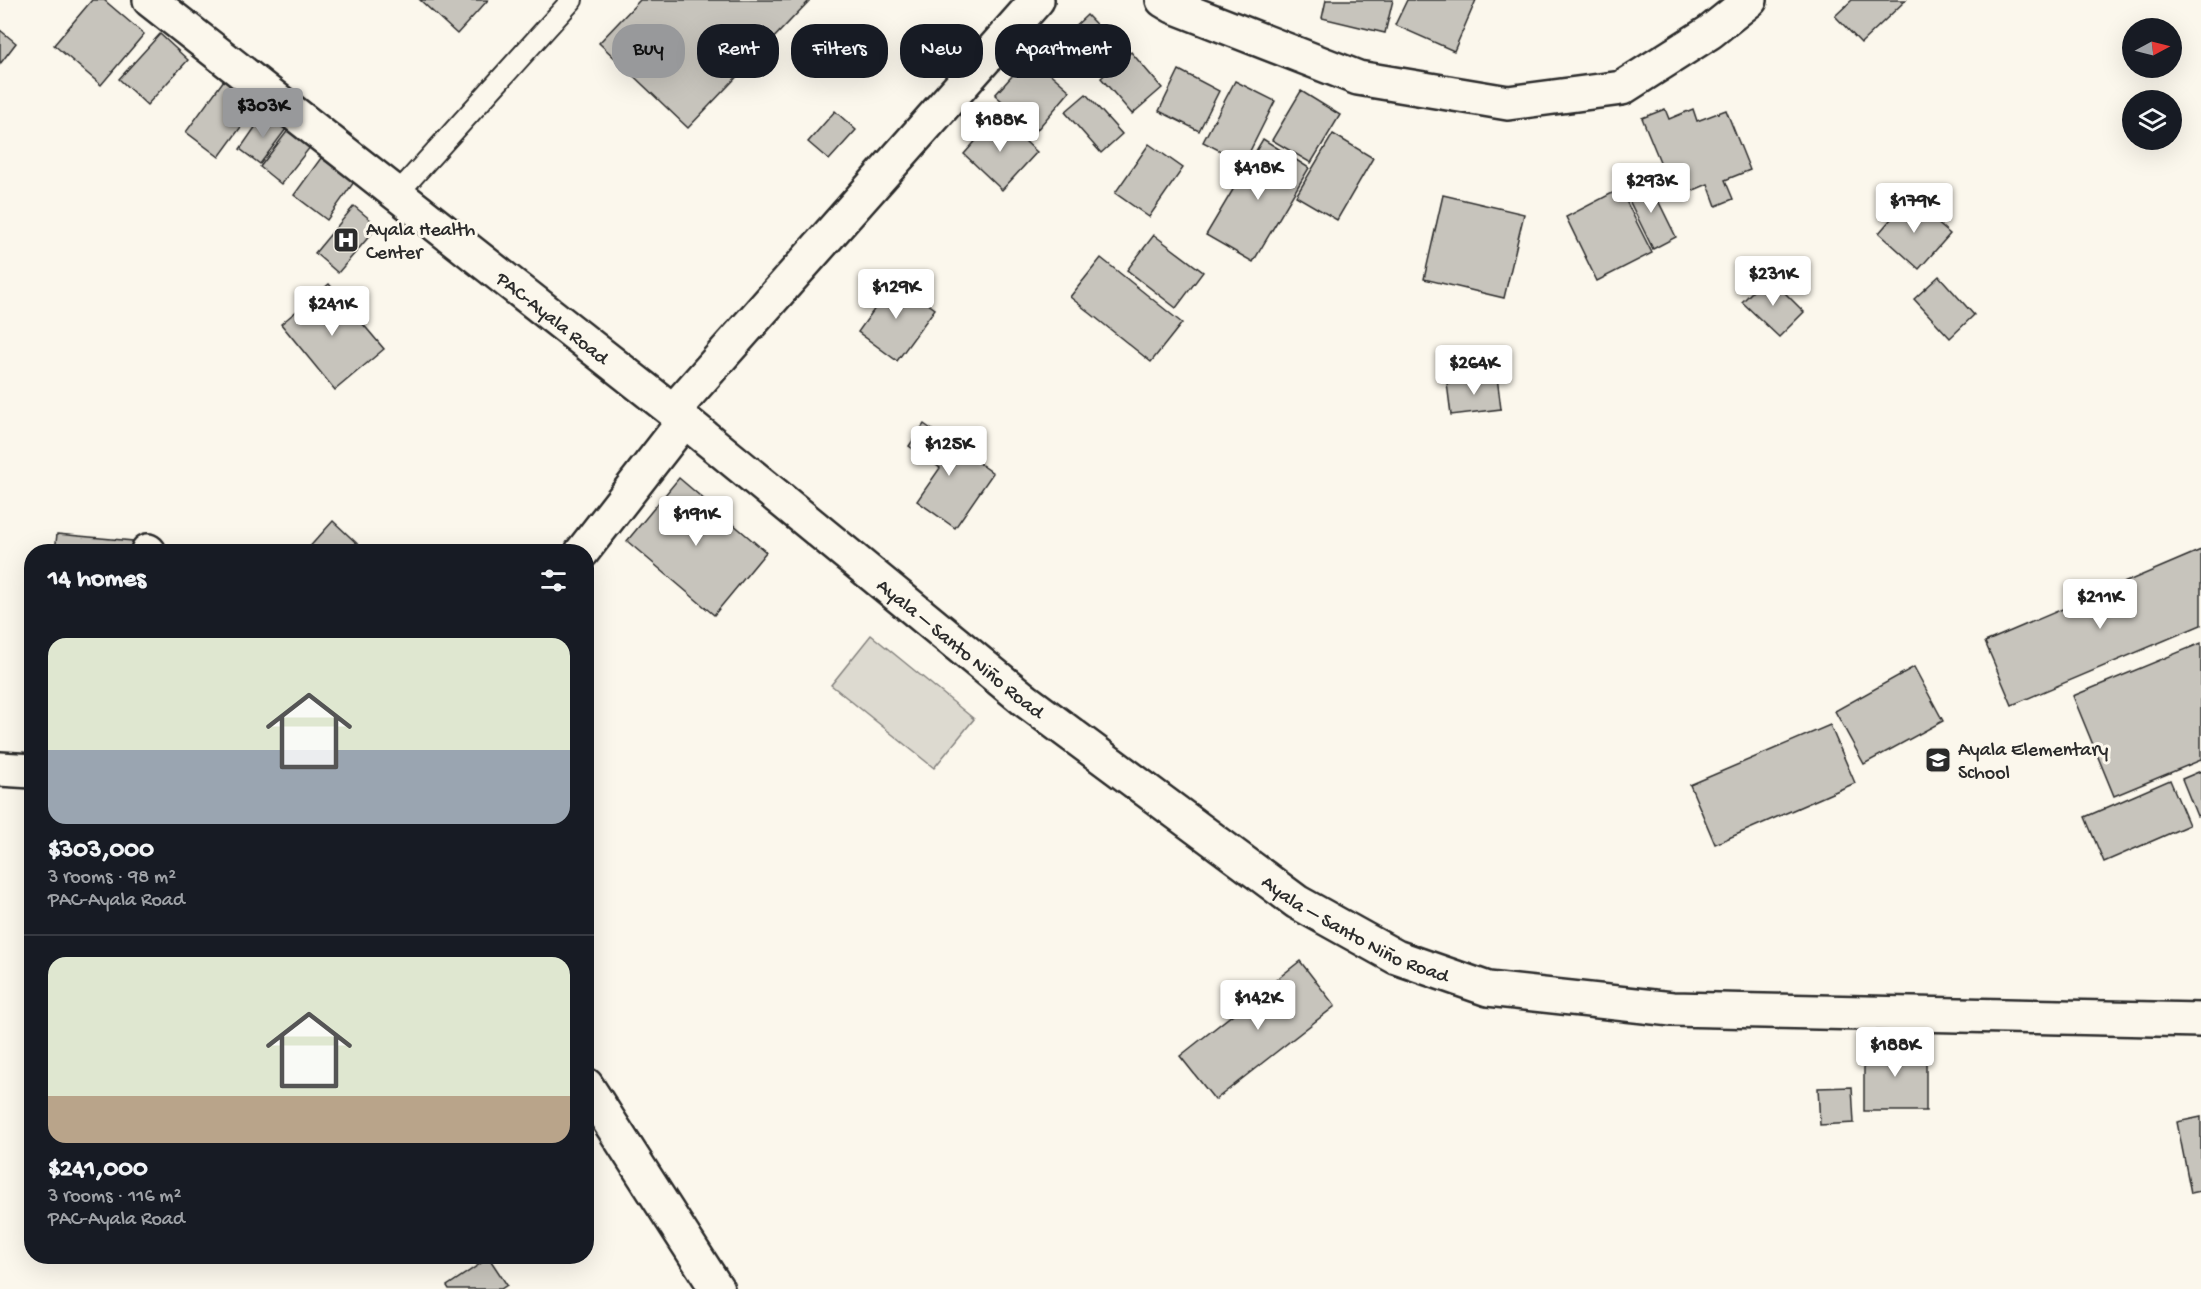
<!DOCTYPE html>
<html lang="en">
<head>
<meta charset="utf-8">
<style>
	body { margin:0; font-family:"Gochi Hand",sans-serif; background:#20242c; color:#f1f3f6; height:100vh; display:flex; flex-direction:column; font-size:22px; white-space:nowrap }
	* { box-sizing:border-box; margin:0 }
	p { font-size:20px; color:#9ea1a6 }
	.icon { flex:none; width:33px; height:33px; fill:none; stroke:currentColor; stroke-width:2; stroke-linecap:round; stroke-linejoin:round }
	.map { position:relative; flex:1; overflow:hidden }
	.sheet { position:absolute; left:24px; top:544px; width:570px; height:720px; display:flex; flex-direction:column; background:#171b24; border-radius:24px; box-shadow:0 6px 24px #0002 }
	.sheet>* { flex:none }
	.banner { position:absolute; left:612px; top:24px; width:570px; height:54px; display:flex; gap:12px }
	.needle { width:39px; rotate:83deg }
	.buttons { position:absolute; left:2122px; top:18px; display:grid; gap:12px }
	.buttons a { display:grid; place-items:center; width:60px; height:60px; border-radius:50%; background:#171b24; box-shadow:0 6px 24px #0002; font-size:30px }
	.price { position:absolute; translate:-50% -51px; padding:0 14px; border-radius:6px; background:#fff; color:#222; font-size:20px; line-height:39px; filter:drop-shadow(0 2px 3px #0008) }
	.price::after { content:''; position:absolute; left:50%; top:36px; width:18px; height:14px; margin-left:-9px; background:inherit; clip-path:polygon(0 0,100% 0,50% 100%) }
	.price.active { background:#98999b; color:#111 }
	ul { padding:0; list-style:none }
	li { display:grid; align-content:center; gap:12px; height:318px; padding:0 24px }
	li+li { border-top:2px solid #363941 }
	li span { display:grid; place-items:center; height:186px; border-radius:18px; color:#555 }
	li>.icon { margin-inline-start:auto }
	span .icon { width:108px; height:108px; fill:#fffc; stroke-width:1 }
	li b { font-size:26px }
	h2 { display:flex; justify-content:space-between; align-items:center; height:72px; padding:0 24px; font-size:26px }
	.chip { padding:0 21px; border-radius:24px; background:#171b24; box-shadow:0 6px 24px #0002; font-size:21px; line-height:54px }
	.chip.active { background:#98999b; color:#111 }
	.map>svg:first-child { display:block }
</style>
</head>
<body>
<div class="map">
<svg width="2201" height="1289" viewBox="0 0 2201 1289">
	<rect width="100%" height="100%" fill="#fbf7ec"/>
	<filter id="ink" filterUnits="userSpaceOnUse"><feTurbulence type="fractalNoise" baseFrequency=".0167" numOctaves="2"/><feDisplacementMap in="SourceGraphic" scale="12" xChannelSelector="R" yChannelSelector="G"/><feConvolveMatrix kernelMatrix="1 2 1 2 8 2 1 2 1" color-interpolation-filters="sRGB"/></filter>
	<g filter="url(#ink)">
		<!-- green -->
		<path fill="#dddad0" stroke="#84827e" stroke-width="1.5" d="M871,635L974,719L934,768L831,685Z"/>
		<!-- building -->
		<g fill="#c7c4bc" stroke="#2b2b2b" stroke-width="1.5">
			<path d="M92,0H104L144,34L101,85L54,45Z"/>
			<path d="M420,0H488L457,34Z"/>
			<path d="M640,0H810L688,128L599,43Z"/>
			<path d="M1326,0H1393L1385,33L1322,18Z"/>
			<path d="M1407,0H1476L1454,51L1395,25Z"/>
			<path d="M1852,0H1906L1861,43L1835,16Z"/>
			<path d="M1087,15L1119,48L1100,67L1068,33Z"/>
			<path d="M0,30L16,43L0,64Z"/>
			<path d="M160,34L188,60L147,105L119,79Z"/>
			<path d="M1131,52L1162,88L1132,114L1101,78Z"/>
			<path d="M1030,56L1070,91L1036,131L995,95Z"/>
			<path d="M1179,70L1219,91L1199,131L1159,111Z"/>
			<path d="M224,80L257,105L219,157L186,132Z"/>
			<path d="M1235,81L1275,101L1244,163L1203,142Z"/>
			<path d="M1301,91L1340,115L1311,163L1272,140Z"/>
			<path d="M1086,94L1122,134L1101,153L1065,112Z"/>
			<path d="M1665,109L1669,119L1693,109L1697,121L1726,110L1750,170L1725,180L1733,199L1716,206L1708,184L1675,198L1642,118Z"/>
			<path d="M835,111L856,130L829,160L808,142Z"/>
			<path d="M265,113L286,129L260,164L240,149Z"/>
			<path d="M998,116L1037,152L1002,190L964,154Z"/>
			<path d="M289,129L311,146L281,184L260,167Z"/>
			<path d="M1333,134L1373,158L1337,220L1296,196Z"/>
			<path d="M1263,139L1309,168L1253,262L1206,235Z"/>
			<path d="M1149,144L1183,168L1149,217L1115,193Z"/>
			<path d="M321,158L354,182L327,220L294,195Z"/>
			<path d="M1648,180L1676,237L1653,249L1625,192Z"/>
			<path d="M1620,189L1652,253L1597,281L1566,217Z"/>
			<path d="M1443,195L1524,214L1504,298L1424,279Z"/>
			<path d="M1909,198L1950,234L1919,269L1879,233Z"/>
			<path d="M354,206L378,226L338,273L315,253Z"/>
			<path d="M1154,235L1203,272L1176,308L1127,270Z"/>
			<path d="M1101,258L1182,323L1151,362L1070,297Z"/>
			<path d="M1768,276L1804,312L1779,337L1742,302Z"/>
			<path d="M1939,276L1974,315L1950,338L1914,299Z"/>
			<path d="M895,280L935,309L897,361L858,332Z"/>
			<path d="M329,284L384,349L335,390L281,324Z"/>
			<path d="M1497,377L1501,409L1451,415L1447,383Z"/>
			<path d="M924,424L993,473L955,528L917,501L940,468L909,446Z"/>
			<path d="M679,478L766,552L714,615L627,541Z"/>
			<path d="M333,521L366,552H305Z"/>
			<path d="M57,534L133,541L132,552H55Z"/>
			<path d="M2201,550V625L2012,705L1985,642Z"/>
			<path d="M2201,643V760L2114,796L2073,696Z"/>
			<path d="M1914,667L1943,721L1864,764L1835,711Z"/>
			<path d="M1830,725L1855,783L1715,844L1690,785Z"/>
			<path d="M2201,771V814L2197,816L2182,779Z"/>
			<path d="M2170,780L2189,825L2104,862L2085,817Z"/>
			<path d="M1300,961L1335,1006L1215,1100L1180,1056Z"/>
			<rect x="1864" y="1044" width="62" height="67"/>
			<path d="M1852,1087L1854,1123L1820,1125L1818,1088Z"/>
			<path d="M2201,1117V1191L2191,1193L2177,1122Z"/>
			<path d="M489,1258L507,1285L501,1289H449L447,1286Z"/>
		</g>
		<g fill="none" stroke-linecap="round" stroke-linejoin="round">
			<!-- service casing -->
			<g stroke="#2b2b2b" stroke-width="24">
				<path id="service" d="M397,194L572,0"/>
			</g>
			<!-- minor casing -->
			<g stroke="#2b2b2b" stroke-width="38">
				<g id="minor">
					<path d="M1163,0L1173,6L1358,78L1508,103L1622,88L1710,32L1750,0"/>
					<path d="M673,411L1037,0"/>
					<path d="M148,551L149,552"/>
					<path d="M582,552L684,421"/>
					<path d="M0,769L32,771"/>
					<path d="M586,1085L717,1289"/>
				</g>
			</g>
			<!-- tertiary casing -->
			<g stroke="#2b2b2b" stroke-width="38">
				<g id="tertiary">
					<path id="s1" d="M150,0L673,411L1025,700L1297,902L1396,957L1488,989L1672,1009L2201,1020"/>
				</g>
			</g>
			<!-- service -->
			<use href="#service" stroke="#fbf7ec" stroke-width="20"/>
			<!-- minor -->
			<use href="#minor" stroke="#fbf7ec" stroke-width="33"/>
			<!-- tertiary -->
			<use href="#tertiary" stroke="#fbf7ec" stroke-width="33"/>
		</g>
	</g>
	<!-- icons -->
	<defs>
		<g id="hospital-square" transform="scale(1.35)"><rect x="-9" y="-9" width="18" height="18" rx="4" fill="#2b2b2b" stroke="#fbf7ec"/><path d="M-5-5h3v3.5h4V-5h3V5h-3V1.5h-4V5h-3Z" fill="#fff"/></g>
		<g id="school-square" transform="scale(1.35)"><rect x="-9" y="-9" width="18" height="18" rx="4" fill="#2b2b2b" stroke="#fbf7ec"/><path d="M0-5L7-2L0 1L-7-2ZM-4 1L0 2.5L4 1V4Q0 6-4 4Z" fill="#fff"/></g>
	</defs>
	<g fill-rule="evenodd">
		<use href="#hospital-square" x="346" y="240"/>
		<use href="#school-square" x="1938" y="760"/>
	</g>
	<g text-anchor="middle" stroke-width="6" stroke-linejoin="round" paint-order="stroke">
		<!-- poi labels -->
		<g font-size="20" fill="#2b2b2b" stroke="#fbf7ec" text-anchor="start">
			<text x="366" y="235">Ayala Health<tspan x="366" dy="23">Center</tspan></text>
			<text x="1958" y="755">Ayala Elementary<tspan x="1958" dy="23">School</tspan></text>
		</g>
		<!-- street labels -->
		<g font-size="20" fill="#2b2b2b" stroke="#fbf7ec">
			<text dy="7" stroke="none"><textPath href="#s1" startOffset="513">PAC-Ayala Road</textPath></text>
			<text dy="7" stroke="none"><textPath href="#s1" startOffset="1038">Ayala – Santo Niño Road</textPath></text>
			<text dy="7" stroke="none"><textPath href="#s1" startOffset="1524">Ayala – Santo Niño Road</textPath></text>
		</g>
	</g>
</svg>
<div class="buttons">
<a><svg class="needle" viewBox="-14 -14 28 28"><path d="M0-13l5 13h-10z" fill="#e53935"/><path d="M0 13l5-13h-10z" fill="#9ea1a6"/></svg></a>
<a><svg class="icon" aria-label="layers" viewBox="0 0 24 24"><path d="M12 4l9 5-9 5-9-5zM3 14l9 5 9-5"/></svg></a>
</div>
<b class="price active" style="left:263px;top:139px">$303K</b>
<b class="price" style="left:1000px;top:153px">$188K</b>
<b class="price" style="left:1258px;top:201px">$418K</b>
<b class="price" style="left:1651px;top:214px">$293K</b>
<b class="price" style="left:1914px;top:234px">$179K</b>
<b class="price" style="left:1773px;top:307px">$231K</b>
<b class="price" style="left:896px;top:320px">$129K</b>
<b class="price" style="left:332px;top:337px">$241K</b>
<b class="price" style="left:1474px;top:396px">$264K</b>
<b class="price" style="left:949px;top:477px">$125K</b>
<b class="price" style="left:696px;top:547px">$191K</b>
<b class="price" style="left:2100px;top:630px">$211K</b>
<b class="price" style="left:1258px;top:1031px">$142K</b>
<b class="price" style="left:1895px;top:1078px">$188K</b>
<div class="banner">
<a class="chip active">Buy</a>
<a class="chip">Rent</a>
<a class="chip">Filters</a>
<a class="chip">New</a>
<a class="chip">Apartment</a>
</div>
<section class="sheet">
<h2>14 homes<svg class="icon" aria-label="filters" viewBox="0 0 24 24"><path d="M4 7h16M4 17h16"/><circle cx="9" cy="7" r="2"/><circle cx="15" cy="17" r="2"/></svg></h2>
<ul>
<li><span style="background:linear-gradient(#dfe7d0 60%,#9aa5b1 0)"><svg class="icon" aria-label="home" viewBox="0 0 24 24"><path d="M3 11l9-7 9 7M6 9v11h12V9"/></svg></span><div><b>$303,000</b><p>3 rooms · 98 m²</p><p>PAC-Ayala Road</p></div></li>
<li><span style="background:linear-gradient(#dfe7d0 75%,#b9a48a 0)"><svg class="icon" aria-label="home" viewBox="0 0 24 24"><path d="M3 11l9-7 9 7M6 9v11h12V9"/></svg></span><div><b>$241,000</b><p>3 rooms · 116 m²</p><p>PAC-Ayala Road</p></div></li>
</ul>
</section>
</div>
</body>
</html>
